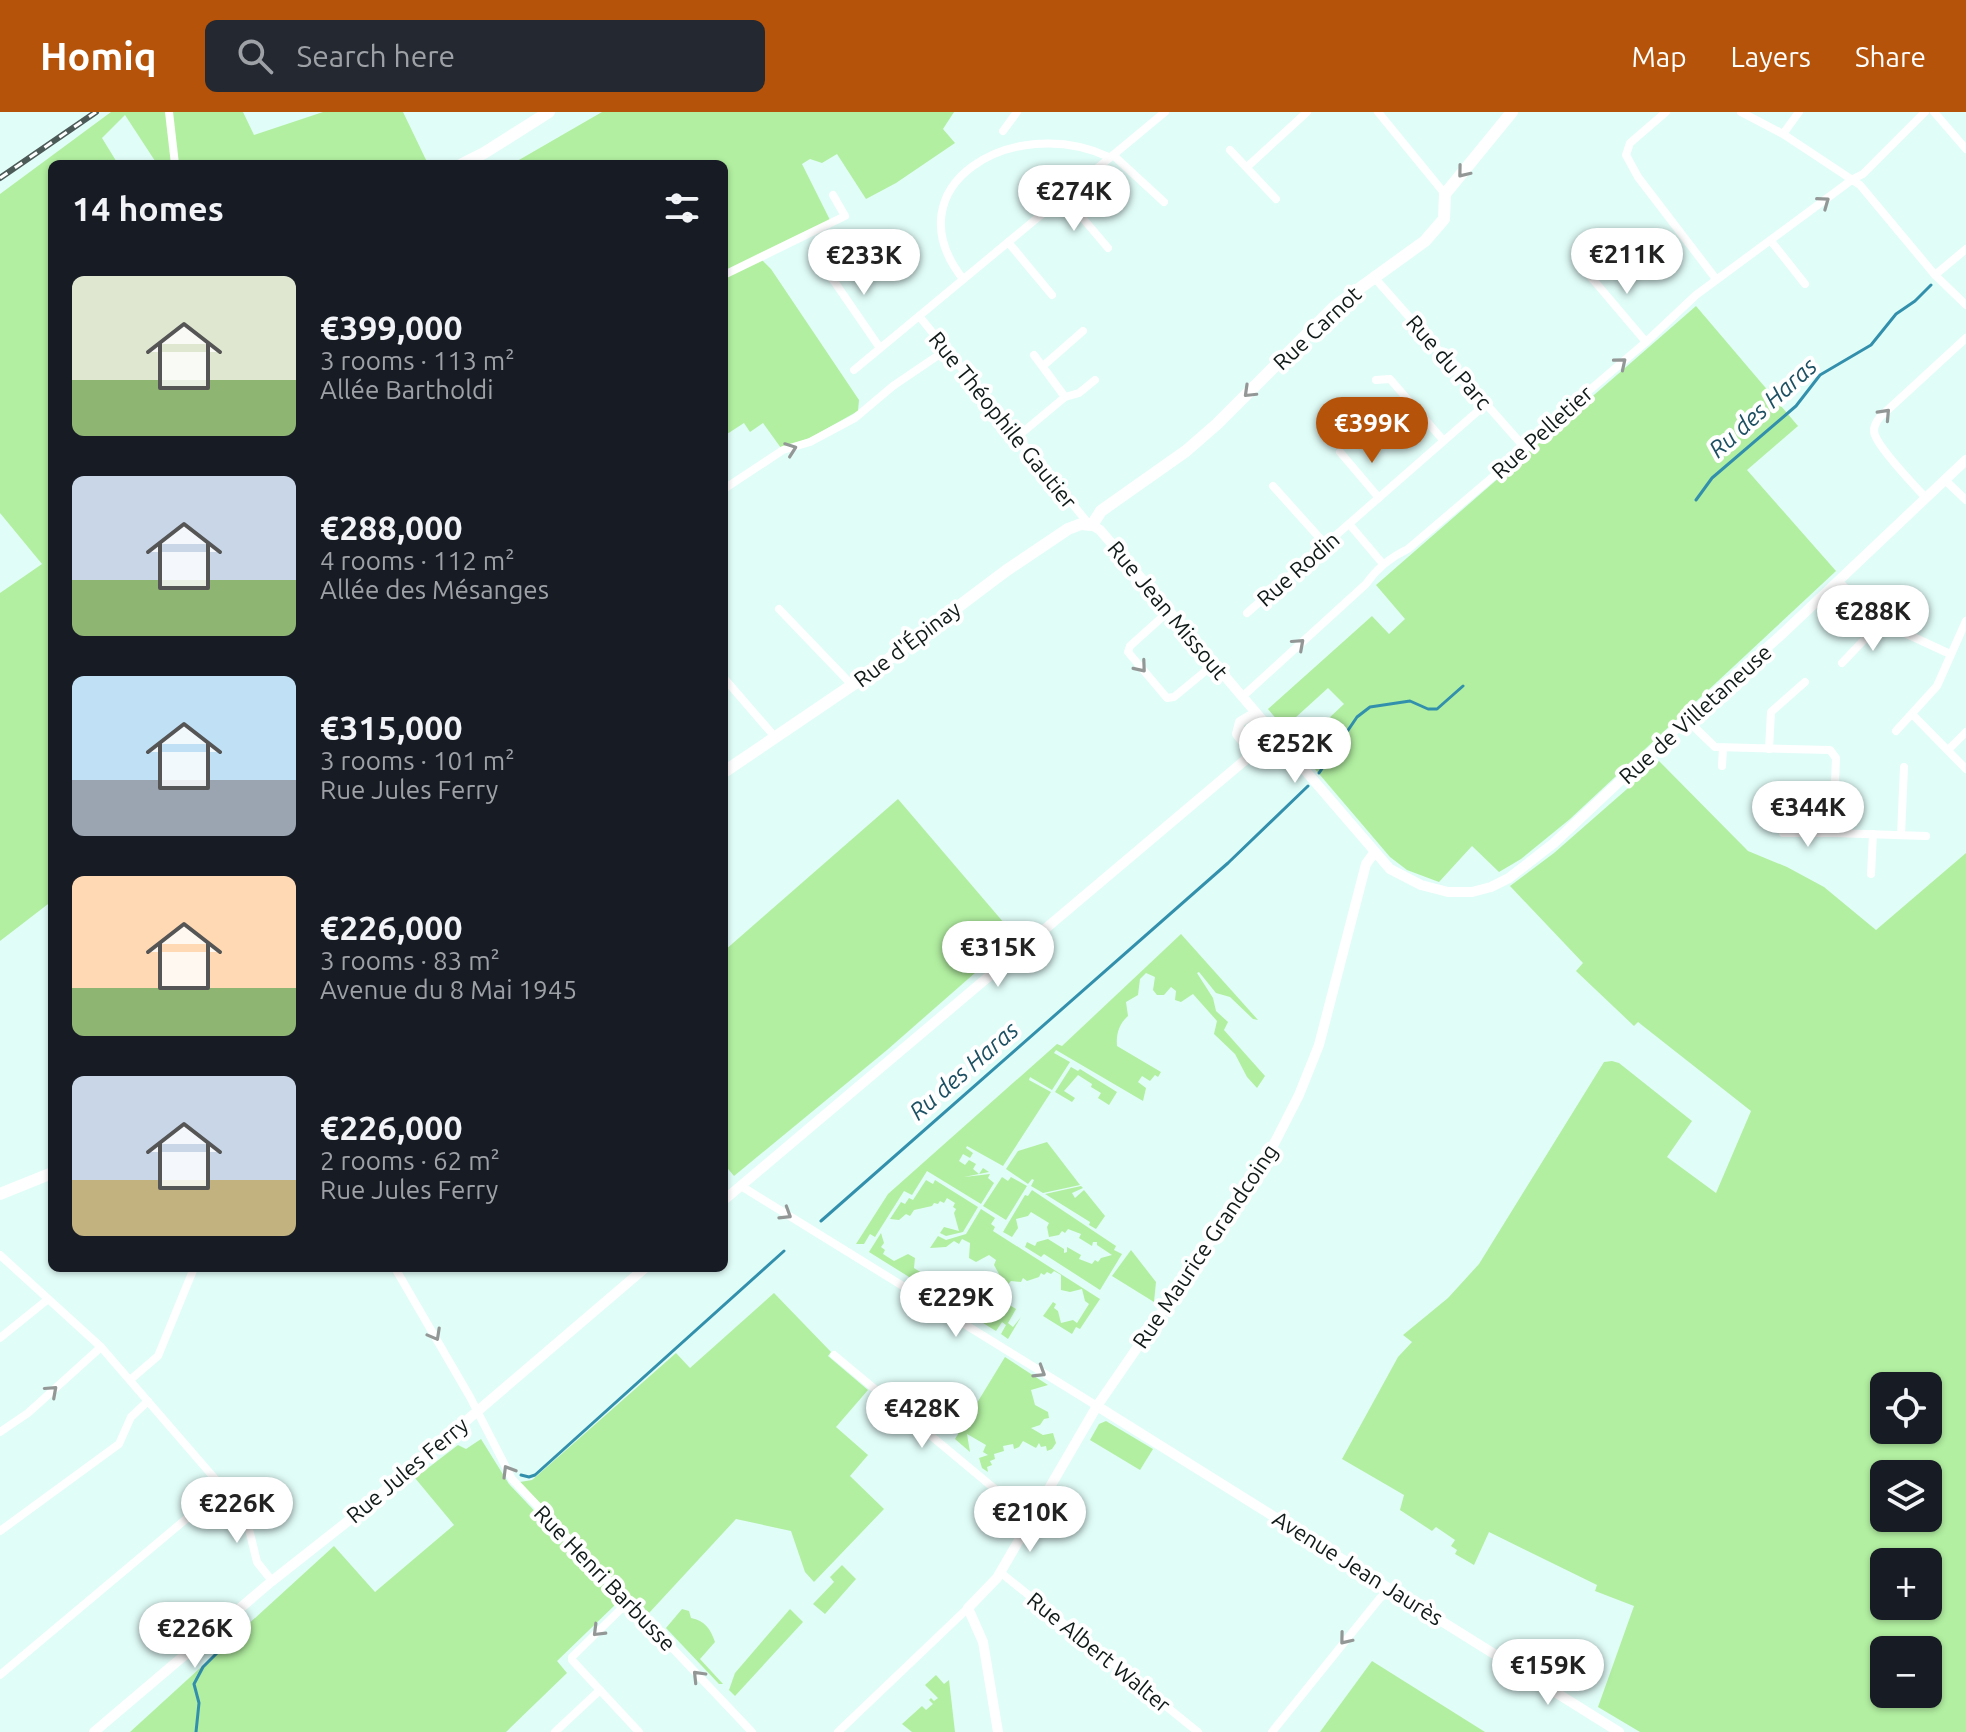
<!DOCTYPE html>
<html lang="en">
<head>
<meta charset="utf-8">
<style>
	body { margin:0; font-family:Ubuntu,sans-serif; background:#242831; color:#f1f3f6; height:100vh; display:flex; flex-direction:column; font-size:30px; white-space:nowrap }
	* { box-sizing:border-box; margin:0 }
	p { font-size:26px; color:#9ea1a6 }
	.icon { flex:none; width:44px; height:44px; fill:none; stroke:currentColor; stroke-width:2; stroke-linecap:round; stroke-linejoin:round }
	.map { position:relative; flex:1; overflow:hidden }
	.drawer { position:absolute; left:48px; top:48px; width:680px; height:1112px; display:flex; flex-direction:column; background:#171b24; border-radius:12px; box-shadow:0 2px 6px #0004 }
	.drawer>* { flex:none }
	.tools { position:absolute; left:1870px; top:1260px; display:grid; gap:16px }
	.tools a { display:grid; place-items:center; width:72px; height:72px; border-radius:12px; background:#171b24; box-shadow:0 2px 6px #0004; font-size:40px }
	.price { position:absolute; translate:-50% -68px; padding:0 18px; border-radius:28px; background:#fff; color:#222; font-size:26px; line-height:52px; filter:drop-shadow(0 2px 4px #0008) }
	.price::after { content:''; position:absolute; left:50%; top:48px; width:24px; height:18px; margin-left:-12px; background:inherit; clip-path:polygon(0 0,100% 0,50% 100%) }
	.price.selected { background:#b45309; color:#fff }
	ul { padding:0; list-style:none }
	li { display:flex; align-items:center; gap:24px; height:200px; padding:0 24px }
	li span { display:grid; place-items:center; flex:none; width:224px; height:160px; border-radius:12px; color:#555 }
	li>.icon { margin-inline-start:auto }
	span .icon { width:96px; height:96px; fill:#fffc; stroke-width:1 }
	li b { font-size:34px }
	h2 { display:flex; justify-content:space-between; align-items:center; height:96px; padding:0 24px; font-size:34px }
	header { display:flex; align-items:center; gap:48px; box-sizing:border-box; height:112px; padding:0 40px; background:#b45309; color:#fff }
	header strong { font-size:38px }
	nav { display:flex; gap:44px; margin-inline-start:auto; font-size:28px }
	.search { width:560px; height:72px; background:#242831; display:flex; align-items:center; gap:20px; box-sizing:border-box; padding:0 28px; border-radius:12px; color:#9ea1a6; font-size:30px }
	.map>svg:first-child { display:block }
</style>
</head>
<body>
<header>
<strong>Homiq</strong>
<div class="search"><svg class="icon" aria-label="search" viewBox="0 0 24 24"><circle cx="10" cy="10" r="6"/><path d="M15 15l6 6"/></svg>Search here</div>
<nav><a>Map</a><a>Layers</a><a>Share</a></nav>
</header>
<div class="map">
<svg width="1966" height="1620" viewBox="0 0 1966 1620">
	<rect width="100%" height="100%" fill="#e1fdf8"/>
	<!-- green -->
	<g fill="#b2efa1" fill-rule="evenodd">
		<path d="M111,0H243L254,23L323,0H403L428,52H157L125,3L102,26L118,52H52V789L0,829V481L42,452L0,401V82Z"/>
		<path d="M602,0H954L943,17L955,31L896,71L866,87L837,42L822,51L810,47L802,52L830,108L759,145L771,157L859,288L858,299L810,326L781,336L763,311L750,320L744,311L724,324V52H512Z"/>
		<path d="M1696,194L1798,314L1747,358L1836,459L1570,707L1521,747L1499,760L1472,734L1439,770L1407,758L1390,745L1297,636L1344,592L1328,576L1284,616L1268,597L1372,504L1389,522L1405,507L1376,473Z"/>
		<path d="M1659,649L1748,739L1787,755L1824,775L1876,818L1966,741V1620H1640L1598,1595L1634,1494L1595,1479L1597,1473L1489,1420L1474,1453L1455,1442L1457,1438L1451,1434L1455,1428L1436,1415L1432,1419L1400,1398L1404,1383L1342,1347L1398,1245L1412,1230L1403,1223L1448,1186L1479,1152L1604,950L1612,949L1619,951L1692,1009L1667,1045L1716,1081L1751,999L1638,910L1634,914L1576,859L1583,851L1510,774L1554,741ZM1884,1274H1928V1318H1884ZM1884,1362H1928V1406H1884ZM1928,1450V1494H1884V1450ZM1884,1538H1928V1582H1884Z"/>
		<path d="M898,687L1016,825L887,938L734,1064L724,1052V839Z"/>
		<path d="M1181,822L1258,908L1253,907L1230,885L1216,881L1199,860L1197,861L1213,886L1216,899L1228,910L1224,918L1265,964L1257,976L1247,965L1235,942L1214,922L1217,909L1193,882L1181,890L1175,888L1176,879L1171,875L1164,883H1157L1153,878L1155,865L1146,861L1140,867L1138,883L1126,890L1128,904C1119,912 1116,922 1117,934L1161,960L1158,965L1155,963L1150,969L1142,964L1138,970L1146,976L1143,989L1056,938L1054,941L1070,950L1052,978L1030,965L1029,968L1051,980L1003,1054L967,1034L966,1036L973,1041L970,1046L963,1042L959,1049L965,1053L969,1048L976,1052L973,1057L979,1062L983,1056L989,1060L964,1065L990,1062L988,1066L994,1071L981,1092L927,1059L912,1083L904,1079L875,1125L870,1122L864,1132H856L888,1082L1057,932L1062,934Z"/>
		<path d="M1071,955L1078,959L1080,957L1117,980L1109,993L1098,986L1101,981L1091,975L1092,972L1078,963L1064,979L1075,986L1072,990L1055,980Z"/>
		<path d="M1047,1030L1080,1073L1043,1081L1031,1074L1034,1068L1032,1067L1028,1072L1006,1057L1018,1039Z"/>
		<path d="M1002,1065L1008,1069L1011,1065L1027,1074L1006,1108L983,1094Z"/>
		<path d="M926,1068L933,1072L935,1068L978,1095L963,1120L946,1124L940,1121L944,1115L959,1119L954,1101L956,1097L953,1095L955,1091L947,1086L944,1091L940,1089L938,1092L934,1091L932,1094L914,1098L910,1104L906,1102L899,1108L890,1107L901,1090L905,1092L909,1086L913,1088Z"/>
		<path d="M1081,1074L1083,1076L1072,1081L1075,1086L1084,1078L1105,1104L1096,1117L1089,1113L1090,1110L1045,1082Z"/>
		<path d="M1032,1078L1116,1134L1114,1138L1122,1142L1100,1178L1044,1142L1041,1145L1025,1135L1027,1130L1035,1134L1037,1130L1048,1127L1064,1137V1141L1067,1140V1135L1081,1143L1079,1147L1092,1152L1095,1148L1098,1150L1101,1146L1112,1143L1097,1133V1130H1093L1092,1134L1079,1126L1081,1122L1068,1117L1065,1121L1062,1119L1059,1123L1049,1125L1047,1115L1049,1111L1031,1100L1028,1104L1016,1107L1018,1116L1012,1125L1003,1120L1025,1083L1028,1084Z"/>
		<path d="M981,1097L995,1106L991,1112L995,1115L993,1119L1100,1187L1080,1217L1076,1215L1072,1222L1043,1204L1053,1190L1056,1192L1054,1196L1058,1199L1061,1211L1073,1208L1077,1211L1089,1192L1085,1189L1082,1177L1070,1180L1061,1178V1163L1054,1159L1051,1162L1047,1160L1044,1163L1041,1161L1039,1165L1027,1169L1023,1166L1021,1170L1011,1169L1002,1178L996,1173L999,1162L994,1153L996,1148L989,1143L976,1150L969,1146L970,1131L962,1127L959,1132L954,1129L946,1135L930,1136L938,1124L946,1128L966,1122Z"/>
		<path d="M881,1121L884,1131L881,1135L885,1138L883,1142L894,1149L908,1142L915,1146L914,1156L928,1165L931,1161L939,1164L930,1178L869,1140Z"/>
		<path d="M1131,1138L1156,1170L1154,1190L1112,1164Z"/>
		<path d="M941,1167L953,1175L951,1179L958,1183L972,1177L978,1180V1196L993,1205L997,1200L1008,1198L1004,1194L1006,1191L1016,1197L1008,1211L1013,1215L1021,1205L1008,1227L1001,1222L1006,1213L1002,1210L996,1219L933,1180Z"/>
		<path d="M774,1181L831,1240L828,1244L868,1278L836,1315L868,1343L850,1364L884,1397L814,1470L805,1460L791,1419L736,1407L649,1501L593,1448L520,1370L532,1368L676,1241L690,1256Z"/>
		<path d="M1005,1245L1048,1273L1031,1278L1035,1293L1048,1300L1049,1306L1044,1307L1040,1313L1031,1316L1043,1323L1053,1321L1056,1331L1052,1337L1047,1339L1046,1334L1041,1335L1039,1331L1036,1336L1023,1329L1019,1335L1014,1337L1013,1332L1003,1334L1004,1339L994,1342L995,1347L990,1349L992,1353L987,1355L988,1360L982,1356L979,1346L988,1343L983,1340L986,1333L967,1322L970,1340L955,1327Z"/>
		<path d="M1106,1309L1153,1337L1140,1358L1090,1328L1099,1312Z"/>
		<path d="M481,1327L509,1372L617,1486L616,1492L557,1549L567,1561L506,1620H130L334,1434L375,1480L454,1413L415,1366L458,1333L466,1337Z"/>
		<path d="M842,1453L856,1467L825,1502L813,1492L834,1470L830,1465Z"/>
		<path d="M682,1497L689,1499L691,1506C705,1509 710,1516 715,1530L700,1547L723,1572H719L666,1516Z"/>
		<path d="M790,1497L803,1510L735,1584L729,1578L735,1561Z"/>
		<path d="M1372,1549L1485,1620H1320Z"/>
		<path d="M936,1563L944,1572L949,1568L955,1620H912L902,1612L922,1594L926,1598L933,1592L929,1588L931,1586L934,1589L938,1586L925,1573Z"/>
	</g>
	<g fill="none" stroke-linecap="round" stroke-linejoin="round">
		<!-- stream -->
		<g stroke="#3390ad" stroke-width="3">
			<path d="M1696,388L1712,366L1796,294L1820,263L1871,233L1896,202L1915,189L1931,173"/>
			<path d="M1319,661L1357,605L1370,595L1410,589L1428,597H1437L1463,574"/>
			<path d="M821,1109L1228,751L1308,674"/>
			<path d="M521,1363L529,1365L535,1363L784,1139"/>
			<path d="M196,1620L199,1591L194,1572L203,1555L217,1541"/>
		</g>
		<!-- minor -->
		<g stroke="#fff" stroke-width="8">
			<path d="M169,0L175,52"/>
			<path d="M1378,0L1445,82"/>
			<path d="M1666,0L1630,31L1626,43L1638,65L1716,167"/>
			<path d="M1741,0L1783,22L1860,73L1935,163L1966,193"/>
			<path d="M1934,0L1966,37"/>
			<path d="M1003,19L1017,0"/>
			<path d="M1783,22L1799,0"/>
			<path d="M1230,38L1276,87"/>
			<path d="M1113,43L1164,90"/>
			<path d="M1247,55L1307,0"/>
			<path d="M1064,84L1108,136"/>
			<path d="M1771,129L1805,172"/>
			<path d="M1008,130L1052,183"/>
			<path d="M825,142V156L880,236"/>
			<path d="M1585,158L1646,230"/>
			<path d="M724,163L845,104L833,83"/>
			<path d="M1935,163L1966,137"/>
			<path d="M1373,164L1525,336"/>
			<path d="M963,167C890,74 1013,0 1109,45"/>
			<path d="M919,204L1088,411"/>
			<path d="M1034,243L1065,285"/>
			<path d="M1043,254L1083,219"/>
			<path d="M854,258L1165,0"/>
			<path d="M1376,268L1390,267L1443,328"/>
			<path d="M1017,325L1065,285L1079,281L1095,268"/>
			<path d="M1340,340L1379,386"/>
			<path d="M1945,368L1966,388"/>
			<path d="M1273,374L1326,433"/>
			<path d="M724,377L783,338L810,330L855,306L893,274L946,238"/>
			<path d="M1926,386C1914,373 1880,338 1875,323C1872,316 1876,310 1880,305L1966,226"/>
			<path d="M1350,413L1383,452"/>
			<path d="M1838,469L1881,510L1950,542"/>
			<path d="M779,497L852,573"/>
			<path d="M1169,499L1130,534L1128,540L1167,586L1174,585L1214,552"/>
			<path d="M1247,501L1486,292"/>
			<path d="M1842,551L1881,510"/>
			<path d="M724,566L775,625"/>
			<path d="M1242,585L1366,472C1377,456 1391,445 1408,437L1515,346L1537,323L1646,230L1696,183L1853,67L1863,62L1925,0"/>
			<path d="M1913,603L1966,657"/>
			<path d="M1686,607L1715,635L1830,638L1836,646L1833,721L1926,724"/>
			<path d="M1896,619L1937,574L1966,509"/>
			<path d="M1769,637L1771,600L1805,570"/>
			<path d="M1948,638L1966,620"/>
			<path d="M1722,654L1723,636"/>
			<path d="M1783,721H1833"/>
			<path d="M1901,723L1904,655"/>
			<path d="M1871,762L1873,722"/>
			<path d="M741,1074L1097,1294"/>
			<path d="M0,1143L101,1235L223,1376L247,1409L257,1450L272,1469"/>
			<path d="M395,1156L470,1285L512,1367L752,1620"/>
			<path d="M0,1226L47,1188"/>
			<path d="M834,1243L1031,1407"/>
			<path d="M130,1268L158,1244L194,1156"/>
			<path d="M0,1320L28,1301L101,1235"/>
			<path d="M0,1419L119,1332L131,1305L148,1289"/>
			<path d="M1000,1460L1198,1620"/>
			<path d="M628,1490L572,1545V1548L639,1620"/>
			<path d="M0,1563L223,1376"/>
			<path d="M555,1620L600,1578"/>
			<path d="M838,1620L968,1496"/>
			<path d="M1272,1620L1380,1486L1387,1481L1395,1480"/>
		</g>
		<!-- tertiary -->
		<g stroke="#fff" stroke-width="10">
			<path d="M1092,413L1100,418L1264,610C1271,625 1260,637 1245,632L1237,622L1240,610L1250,604L1260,607"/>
			<path d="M1266,613L1390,757L1421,773L1448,780H1472L1491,775L1509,766L1554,731L1686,607L1780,524L1966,348"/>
			<path d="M724,1088L1244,649L1256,633"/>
			<path d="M1097,1294L1619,1620"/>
			<path d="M94,1620L272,1469L357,1402L645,1156"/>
			<path d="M998,1620L983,1530L968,1496L997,1466L1097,1294L1232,1098L1275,1030L1299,983L1319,933L1366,752L1374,741"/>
		</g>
		<!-- secondary -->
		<g stroke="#fff" stroke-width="12">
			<path d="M462,52L484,41L549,0"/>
			<path d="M724,660L870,561L1007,458L1068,417L1081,412L1092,413L1101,399L1186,339L1217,312L1335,194L1425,129L1444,107L1445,82L1512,0"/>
			<path d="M0,1082L52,1061"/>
		</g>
		<!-- rail casing -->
		<g stroke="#4c5b58" stroke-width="6">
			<path id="rail" d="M0,66L96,0"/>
		</g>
		<!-- rail -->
		<use href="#rail" stroke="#fff" stroke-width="3" stroke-dasharray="9" stroke-linecap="butt"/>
	</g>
	<!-- one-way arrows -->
	<defs><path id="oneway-chevron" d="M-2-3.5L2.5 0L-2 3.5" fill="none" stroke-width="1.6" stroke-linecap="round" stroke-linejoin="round" transform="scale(2)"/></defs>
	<g stroke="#939897">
		<use href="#oneway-chevron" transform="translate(1463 60) rotate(129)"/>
		<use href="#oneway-chevron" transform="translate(1824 90) rotate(-36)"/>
		<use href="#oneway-chevron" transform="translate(1621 251) rotate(-40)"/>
		<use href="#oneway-chevron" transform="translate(1249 280) rotate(136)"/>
		<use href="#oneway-chevron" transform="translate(1885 302) rotate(-47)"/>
		<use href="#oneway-chevron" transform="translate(791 337) rotate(-20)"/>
		<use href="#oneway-chevron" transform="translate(1299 532) rotate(-42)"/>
		<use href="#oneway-chevron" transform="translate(1141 555) rotate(50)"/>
		<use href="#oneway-chevron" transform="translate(786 1102) rotate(32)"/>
		<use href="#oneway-chevron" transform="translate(435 1223) rotate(61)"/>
		<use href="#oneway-chevron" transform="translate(1040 1260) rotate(32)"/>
		<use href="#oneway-chevron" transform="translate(52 1279) rotate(-42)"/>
		<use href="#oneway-chevron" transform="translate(508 1359) rotate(-121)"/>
		<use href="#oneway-chevron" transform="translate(598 1519) rotate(135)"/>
		<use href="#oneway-chevron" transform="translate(1345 1527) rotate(129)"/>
		<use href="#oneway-chevron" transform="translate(698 1564) rotate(-134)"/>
	</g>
	<g text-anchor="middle" stroke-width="8" stroke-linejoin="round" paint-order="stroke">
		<!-- street labels -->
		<g font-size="22" fill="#101a18" stroke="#fff">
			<text transform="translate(1317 216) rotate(-43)" y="8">Rue Carnot</text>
			<text transform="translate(1449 250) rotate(49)" y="8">Rue du Parc</text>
			<text transform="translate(1003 308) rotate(51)" y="8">Rue Théophile Gautier</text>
			<text transform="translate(1542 320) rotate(-42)" y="8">Rue Pelletier</text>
			<text transform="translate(1298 457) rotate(-41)" y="8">Rue Rodin</text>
			<text transform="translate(1168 498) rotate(50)" y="8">Rue Jean Missout</text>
			<text transform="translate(907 532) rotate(-37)" y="8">Rue d'Épinay</text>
			<text transform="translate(1695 602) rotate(-42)" y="8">Rue de Villetaneuse</text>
			<text transform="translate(1205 1134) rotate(-56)" y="8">Rue Maurice Grandcoing</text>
			<text transform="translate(407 1358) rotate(-40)" y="8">Rue Jules Ferry</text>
			<text transform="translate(1358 1456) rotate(32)" y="8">Avenue Jean Jaurès</text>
			<text transform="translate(605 1466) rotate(46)" y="8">Rue Henri Barbusse</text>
			<text transform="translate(1099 1540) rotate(39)" y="8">Rue Albert Walter</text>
		</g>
		<!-- water labels -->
		<g font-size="24" font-style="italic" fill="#1d5063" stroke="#fff">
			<text transform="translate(1763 296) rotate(-42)" y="8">Ru des Haras</text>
			<text transform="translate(964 959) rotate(-41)" y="8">Ru des Haras</text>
		</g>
	</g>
</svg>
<div class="tools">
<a><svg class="icon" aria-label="locate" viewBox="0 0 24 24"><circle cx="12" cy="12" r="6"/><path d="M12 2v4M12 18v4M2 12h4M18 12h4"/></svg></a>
<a><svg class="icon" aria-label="layers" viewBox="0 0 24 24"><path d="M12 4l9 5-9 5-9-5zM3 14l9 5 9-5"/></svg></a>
<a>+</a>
<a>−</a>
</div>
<b class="price" style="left:1074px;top:121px">€274K</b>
<b class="price" style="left:1627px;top:184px">€211K</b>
<b class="price" style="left:864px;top:185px">€233K</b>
<b class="price selected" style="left:1372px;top:353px">€399K</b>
<b class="price" style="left:1873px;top:541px">€288K</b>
<b class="price" style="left:1295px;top:673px">€252K</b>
<b class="price" style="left:1808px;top:737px">€344K</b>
<b class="price" style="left:998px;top:877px">€315K</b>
<b class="price" style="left:956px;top:1227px">€229K</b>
<b class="price" style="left:922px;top:1338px">€428K</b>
<b class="price" style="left:237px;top:1433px">€226K</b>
<b class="price" style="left:1030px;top:1442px">€210K</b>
<b class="price" style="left:195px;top:1558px">€226K</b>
<b class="price" style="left:1548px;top:1595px">€159K</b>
<section class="drawer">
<h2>14 homes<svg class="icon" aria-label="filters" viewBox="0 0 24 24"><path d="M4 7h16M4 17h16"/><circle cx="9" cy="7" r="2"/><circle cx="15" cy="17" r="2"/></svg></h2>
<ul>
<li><span style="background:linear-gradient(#dfe7d0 65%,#8fb573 0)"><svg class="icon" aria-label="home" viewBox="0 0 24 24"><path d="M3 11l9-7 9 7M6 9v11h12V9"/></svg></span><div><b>€399,000</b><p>3 rooms · 113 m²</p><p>Allée Bartholdi</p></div></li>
<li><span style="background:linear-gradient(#c9d6e8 65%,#8fb573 0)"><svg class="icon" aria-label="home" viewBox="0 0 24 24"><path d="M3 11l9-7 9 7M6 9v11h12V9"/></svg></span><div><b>€288,000</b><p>4 rooms · 112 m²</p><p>Allée des Mésanges</p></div></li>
<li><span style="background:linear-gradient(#bfe0f5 65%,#9aa5b1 0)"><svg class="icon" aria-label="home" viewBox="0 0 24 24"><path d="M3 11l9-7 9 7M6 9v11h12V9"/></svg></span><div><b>€315,000</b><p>3 rooms · 101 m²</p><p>Rue Jules Ferry</p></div></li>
<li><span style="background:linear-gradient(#ffd9b3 70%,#8fb573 0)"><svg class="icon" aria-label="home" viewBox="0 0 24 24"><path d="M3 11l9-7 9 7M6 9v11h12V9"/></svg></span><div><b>€226,000</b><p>3 rooms · 83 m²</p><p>Avenue du 8 Mai 1945</p></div></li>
<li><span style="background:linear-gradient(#c9d6e8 65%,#c2b280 0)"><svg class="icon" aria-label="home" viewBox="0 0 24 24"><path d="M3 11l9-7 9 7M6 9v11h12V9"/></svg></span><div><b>€226,000</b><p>2 rooms · 62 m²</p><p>Rue Jules Ferry</p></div></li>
</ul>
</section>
</div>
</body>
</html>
